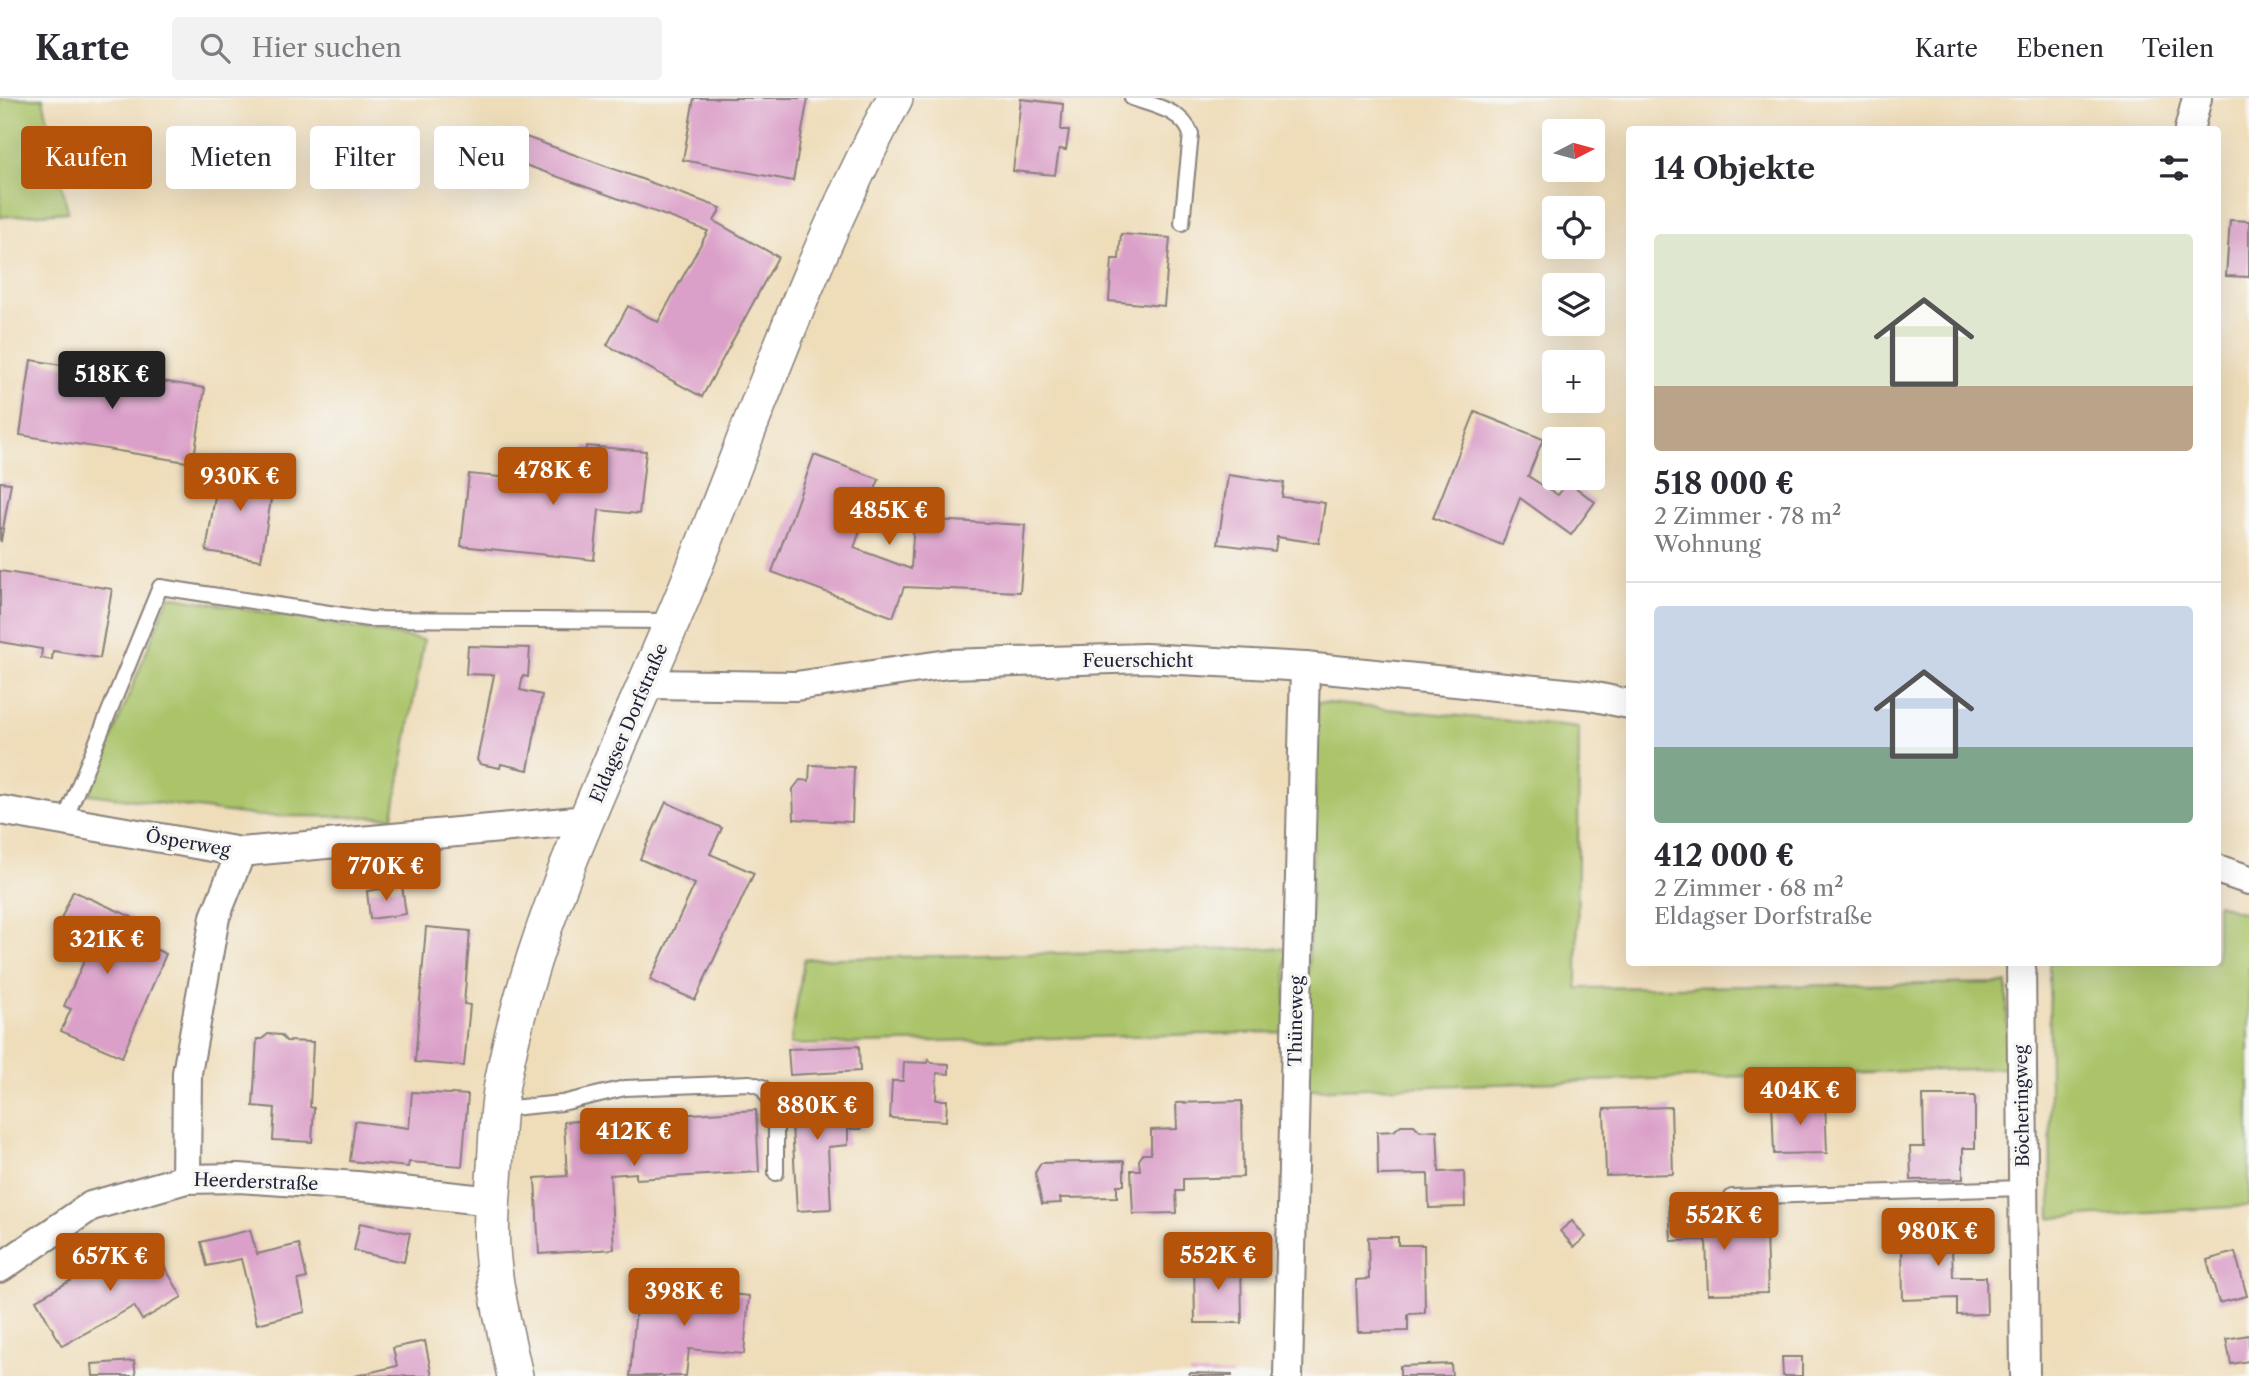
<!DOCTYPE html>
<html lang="de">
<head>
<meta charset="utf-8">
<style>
	body { margin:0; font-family:"Libre Caslon Text",serif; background:#f2f2f3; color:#2b2b33; height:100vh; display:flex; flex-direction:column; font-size:26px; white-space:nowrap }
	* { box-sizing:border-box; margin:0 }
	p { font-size:23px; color:#7c7c81 }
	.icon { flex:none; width:38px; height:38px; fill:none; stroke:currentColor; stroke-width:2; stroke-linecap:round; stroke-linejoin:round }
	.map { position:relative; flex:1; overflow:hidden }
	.side { position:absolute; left:1626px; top:28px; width:595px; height:840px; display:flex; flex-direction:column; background:#fff; border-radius:7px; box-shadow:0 7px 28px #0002 }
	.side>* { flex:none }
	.top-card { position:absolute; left:21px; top:28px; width:665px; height:63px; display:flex; gap:14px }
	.needle { width:46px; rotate:84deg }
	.fabs { position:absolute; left:1542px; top:21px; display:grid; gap:14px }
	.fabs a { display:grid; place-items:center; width:63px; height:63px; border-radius:7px; background:#fff; box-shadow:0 7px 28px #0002; font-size:35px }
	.price { position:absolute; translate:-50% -60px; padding:0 16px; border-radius:7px; background:#b45309; color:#fff; font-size:23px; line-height:46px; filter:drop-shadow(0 2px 4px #0008) }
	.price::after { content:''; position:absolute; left:50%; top:42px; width:21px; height:16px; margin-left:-10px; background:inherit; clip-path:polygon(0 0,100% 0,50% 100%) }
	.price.on { background:#222; color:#fff }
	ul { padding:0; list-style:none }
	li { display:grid; align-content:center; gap:14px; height:371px; padding:0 28px }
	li+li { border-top:2px solid #e1e1e2 }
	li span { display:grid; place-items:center; height:217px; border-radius:7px; color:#555 }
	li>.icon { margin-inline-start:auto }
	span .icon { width:126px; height:126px; fill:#fffc; stroke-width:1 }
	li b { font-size:30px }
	h2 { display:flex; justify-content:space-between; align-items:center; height:84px; padding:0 28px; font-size:30px }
	.tag { padding:0 24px; border-radius:7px; background:#fff; box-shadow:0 7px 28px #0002; font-size:24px; line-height:63px }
	.tag.on { background:#b45309; color:#fff }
	header { display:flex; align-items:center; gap:42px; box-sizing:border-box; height:98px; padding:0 35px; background:#fff; border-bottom:2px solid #e1e1e2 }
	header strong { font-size:33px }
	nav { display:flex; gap:38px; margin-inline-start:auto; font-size:24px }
	.search { width:490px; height:63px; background:#f2f2f3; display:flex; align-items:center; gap:18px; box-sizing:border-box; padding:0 24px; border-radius:7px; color:#7c7c81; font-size:26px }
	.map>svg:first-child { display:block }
</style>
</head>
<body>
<header>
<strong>Karte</strong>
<div class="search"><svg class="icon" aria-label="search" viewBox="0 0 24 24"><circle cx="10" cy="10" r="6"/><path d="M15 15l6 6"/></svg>Hier suchen</div>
<nav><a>Karte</a><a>Ebenen</a><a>Teilen</a></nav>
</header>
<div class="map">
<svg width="2249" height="1278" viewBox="0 0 2249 1278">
	<rect width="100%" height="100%" fill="#f6f6f2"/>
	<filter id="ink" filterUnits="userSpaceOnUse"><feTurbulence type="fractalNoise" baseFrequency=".0143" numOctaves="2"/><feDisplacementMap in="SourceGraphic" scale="14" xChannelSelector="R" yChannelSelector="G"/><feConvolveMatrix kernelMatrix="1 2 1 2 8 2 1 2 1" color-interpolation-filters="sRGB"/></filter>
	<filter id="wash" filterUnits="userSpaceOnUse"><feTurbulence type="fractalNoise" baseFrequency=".00686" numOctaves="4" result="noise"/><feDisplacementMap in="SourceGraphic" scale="28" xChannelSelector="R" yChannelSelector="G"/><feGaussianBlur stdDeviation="1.57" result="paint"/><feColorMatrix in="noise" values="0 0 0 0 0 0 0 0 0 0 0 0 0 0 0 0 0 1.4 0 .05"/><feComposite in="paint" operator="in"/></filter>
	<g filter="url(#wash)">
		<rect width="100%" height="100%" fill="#efddba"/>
		<!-- green -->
		<g fill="#abc46a" stroke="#667352" stroke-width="2">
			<path d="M0,0H43L68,114L0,119Z"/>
			<path d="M169,498L424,542L393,719L258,718L89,696Z"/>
			<path d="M1318,604L1579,630L1577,890L2007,885V970L1304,992Z"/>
			<path d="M2217,806L2249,817V1108L2051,1120L2049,865L2217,864Z"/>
			<path d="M1287,850L1285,934L790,947L804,861Z"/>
		</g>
		<g id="blocks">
			<!-- building -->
			<g fill="#dba0c9">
				<path d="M694,0H808L793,83L683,62Z"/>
				<path d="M1021,1L1063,6L1061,32H1069L1066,52L1059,51L1055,77L1013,73Z"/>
				<path d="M526,39L721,110L714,123L778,159L702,299L607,247L628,208L658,224L708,133L517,64Z"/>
				<path d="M2230,122L2249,123V179L2226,178Z"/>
				<path d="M1121,136L1170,140L1164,208L1109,203L1112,161H1119Z"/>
				<path d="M31,262L205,290L193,365L20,337Z"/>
				<path d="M1475,314L1543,341L1528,378L1558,397L1568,384L1595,404L1571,437L1520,400L1502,447L1433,420Z"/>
				<path d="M586,348L646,353L639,416L599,412L594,462L461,448L469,376L582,387Z"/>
				<path d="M814,357L879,381L854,450L911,471L914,421L1025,427L1020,494L904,489L893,519L772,474Z"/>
				<path d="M220,368L275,377L261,462L206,453Z"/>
				<path d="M1228,377L1284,385L1282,399L1325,405L1319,445L1277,439L1275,453L1218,446Z"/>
				<path d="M0,384L11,385L1,443L0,442Z"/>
				<path d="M0,473L112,491L100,560L53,553L52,562L41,560L42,551L0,544Z"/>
				<path d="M468,548L530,550L528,579L523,578L520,592L542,597L528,672L501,666L500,670L480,666L477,662L494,577L466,576Z"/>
				<path d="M810,667L854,669L852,724L794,721L793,691L800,682L809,683Z"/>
				<path d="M666,704L722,730L710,756L754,775L695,902L650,882L695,786L640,761Z"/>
				<path d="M402,788L406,816L370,821L367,793Z"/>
				<path d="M73,793L132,819L125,837L166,856L122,959L61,933L71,911L64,908L92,845L57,830Z"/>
				<path d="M426,829L470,833L464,906L470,907L464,968L415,964Z"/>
				<path d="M268,936L281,937L286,943L313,944L310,1009L314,1010L312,1044L273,1042L275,1010L253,1008L257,941H262Z"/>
				<path d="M859,948L860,973L790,977L788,951Z"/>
				<path d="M929,961L932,965L949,966V976L937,975L936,1002H947L946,1023L890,1020L892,983H903L904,964L928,965Z"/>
				<path d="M841,990L842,1014L859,1013L861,1031H848V1047L828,1049L831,1111L797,1113L790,993Z"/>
				<path d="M412,994L468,997L462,1068L409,1064L408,1069L350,1063L355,1023L409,1030Z"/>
				<path d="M1923,998H1975V1050H1963V1081L1911,1082L1910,1049H1924Z"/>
				<path d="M1825,1002L1827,1055L1774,1056L1772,1003Z"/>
				<path d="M1242,1003L1243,1079L1183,1081V1093H1176L1177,1115L1133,1116L1131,1072H1140L1139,1062L1143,1056H1151V1032L1177,1031L1176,1005Z"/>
				<path d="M1671,1009L1673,1076L1606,1078L1604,1011Z"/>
				<path d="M756,1012L759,1074L636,1081V1075L610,1077L614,1151L539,1156L535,1080L567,1078L564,1024Z"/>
				<path d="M1401,1027H1414L1420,1033L1437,1032L1439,1074L1464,1073L1465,1109L1429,1110L1428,1076L1378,1077L1377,1034L1394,1033Z"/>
				<path d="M1124,1063V1087H1117V1099L1060,1100L1061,1105L1042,1106L1035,1075L1041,1065Z"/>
				<path d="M1706,1105L1707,1136L1766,1135L1768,1195L1708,1196L1706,1142L1671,1143L1669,1107Z"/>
				<path d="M1951,1120L1953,1179H1986L1987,1216L1957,1217V1200L1903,1202L1902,1150H1908V1123L1901,1121Z"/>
				<path d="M1572,1123L1586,1139L1574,1149L1560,1133Z"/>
				<path d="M360,1125L410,1135L404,1164L354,1153Z"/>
				<path d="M250,1132L257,1156L299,1146L307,1180L298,1182L305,1214L257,1226L241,1161L207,1168L201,1144Z"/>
				<path d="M1368,1139H1398V1147H1424L1425,1215L1408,1216V1233L1358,1234L1356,1182L1369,1181Z"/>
				<path d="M148,1140L182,1199L142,1222L134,1208L62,1248L36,1202Z"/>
				<path d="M2235,1154L2247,1198L2219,1205L2207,1162Z"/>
				<path d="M1241,1162L1242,1225H1195L1194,1163Z"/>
				<path d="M638,1187L749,1198L744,1256L689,1251L686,1278H630Z"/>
				<path d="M2249,1237V1263L2231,1266L2226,1241Z"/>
				<path d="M425,1243L432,1278H355L397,1268L393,1250Z"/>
				<path d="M1782,1259H1802V1278H1783Z"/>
				<path d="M134,1263L136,1278H93L92,1266Z"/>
				<path d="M1451,1266L1452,1278H1400V1268Z"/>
				<path d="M1189,1275L1232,1276V1278H1189Z"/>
			</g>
		</g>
	</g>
	<g filter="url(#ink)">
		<use href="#blocks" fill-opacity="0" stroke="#88807a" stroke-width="2"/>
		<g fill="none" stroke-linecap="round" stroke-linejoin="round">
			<!-- service casing -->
			<g stroke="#88807a" stroke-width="18">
				<g id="service">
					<path d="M1132,0C1154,8 1182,12 1191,36L1182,125"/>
					<path d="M64,724L160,489L368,521L671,523"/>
					<path d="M500,1011L562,1005L625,990L750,985L762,989L773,1007L776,1021V1075"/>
					<path d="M1732,1099L2023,1090"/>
				</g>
			</g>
			<!-- minor casing -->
			<g stroke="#88807a" stroke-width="32">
				<g id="minor">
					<path d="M2189,32L2197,0"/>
					<path d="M647,586L796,588L948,566L1145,560L1305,569L1586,597L1629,606"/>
					<path d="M0,712L241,754L587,722"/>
					<path d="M2217,771L2249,782"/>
					<path d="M2021,864L2025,1278"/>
					<path d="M186,1081L187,975L215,819L241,754"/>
					<path d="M0,1170L91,1108L186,1081L239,1080L357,1088L492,1103"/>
					<path d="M1288,1278L1305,569"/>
				</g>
			</g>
			<!-- tertiary casing -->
			<g stroke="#88807a" stroke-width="38">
				<path id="tertiary" d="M515,1278C506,1236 495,1194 492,1151C490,1123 493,1096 495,1069C497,1039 497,1010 503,981C536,806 623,647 689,483C754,321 812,154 895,0"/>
			</g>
			<!-- service -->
			<use href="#service" stroke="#fff" stroke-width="14"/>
			<!-- minor -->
			<use href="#minor" stroke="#fff" stroke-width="28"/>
			<!-- tertiary -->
			<use href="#tertiary" stroke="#fff" stroke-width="35"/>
		</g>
	</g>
	<g text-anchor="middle" stroke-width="7" stroke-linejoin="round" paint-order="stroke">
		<!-- street labels -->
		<g font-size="18" fill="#22223b" stroke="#f6f6f2">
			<text x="1138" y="569">Feuerschicht</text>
			<text transform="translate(629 625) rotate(-67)" y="6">Eldagser Dorfstraße</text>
			<text transform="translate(188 745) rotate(10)" y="6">Ösperweg</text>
			<text transform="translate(1296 923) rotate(-89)" y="6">Thüneweg</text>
			<text transform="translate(2022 1008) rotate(-91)" y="6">Böcheringweg</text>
			<text transform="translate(256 1084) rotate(2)" y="6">Heerderstraße</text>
		</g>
	</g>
</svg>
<div class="fabs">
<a><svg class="needle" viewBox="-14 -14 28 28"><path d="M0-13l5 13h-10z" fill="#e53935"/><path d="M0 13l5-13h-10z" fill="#7c7c81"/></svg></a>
<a><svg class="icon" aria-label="locate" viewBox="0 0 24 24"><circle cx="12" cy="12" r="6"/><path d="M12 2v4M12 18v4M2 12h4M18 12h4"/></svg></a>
<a><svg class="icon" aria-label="layers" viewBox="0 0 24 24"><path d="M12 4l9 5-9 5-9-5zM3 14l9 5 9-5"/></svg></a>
<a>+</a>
<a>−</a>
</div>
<b class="price on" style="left:112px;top:313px">518K €</b>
<b class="price" style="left:553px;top:409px">478K €</b>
<b class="price" style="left:240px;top:415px">930K €</b>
<b class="price" style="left:889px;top:449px">485K €</b>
<b class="price" style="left:386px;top:805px">770K €</b>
<b class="price" style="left:107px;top:878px">321K €</b>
<b class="price" style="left:1800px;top:1029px">404K €</b>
<b class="price" style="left:817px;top:1044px">880K €</b>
<b class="price" style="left:634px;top:1070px">412K €</b>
<b class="price" style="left:1724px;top:1154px">552K €</b>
<b class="price" style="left:1938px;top:1170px">980K €</b>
<b class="price" style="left:1218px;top:1194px">552K €</b>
<b class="price" style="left:110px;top:1195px">657K €</b>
<b class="price" style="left:684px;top:1230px">398K €</b>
<div class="top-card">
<a class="tag on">Kaufen</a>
<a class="tag">Mieten</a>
<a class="tag">Filter</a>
<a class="tag">Neu</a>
</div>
<section class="side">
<h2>14 Objekte<svg class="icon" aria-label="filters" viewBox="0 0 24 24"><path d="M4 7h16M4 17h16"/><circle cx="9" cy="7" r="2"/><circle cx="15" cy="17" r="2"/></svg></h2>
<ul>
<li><span style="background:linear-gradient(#dfe7d0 70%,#b9a48a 0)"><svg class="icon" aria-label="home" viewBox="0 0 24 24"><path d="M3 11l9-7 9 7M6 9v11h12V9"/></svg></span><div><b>518 000 €</b><p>2 Zimmer · 78 m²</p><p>Wohnung</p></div></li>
<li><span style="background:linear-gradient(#c9d6e8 65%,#7fa58c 0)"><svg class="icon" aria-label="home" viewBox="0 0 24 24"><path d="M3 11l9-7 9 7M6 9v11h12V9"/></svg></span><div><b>412 000 €</b><p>2 Zimmer · 68 m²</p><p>Eldagser Dorfstraße</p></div></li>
</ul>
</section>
</div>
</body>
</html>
